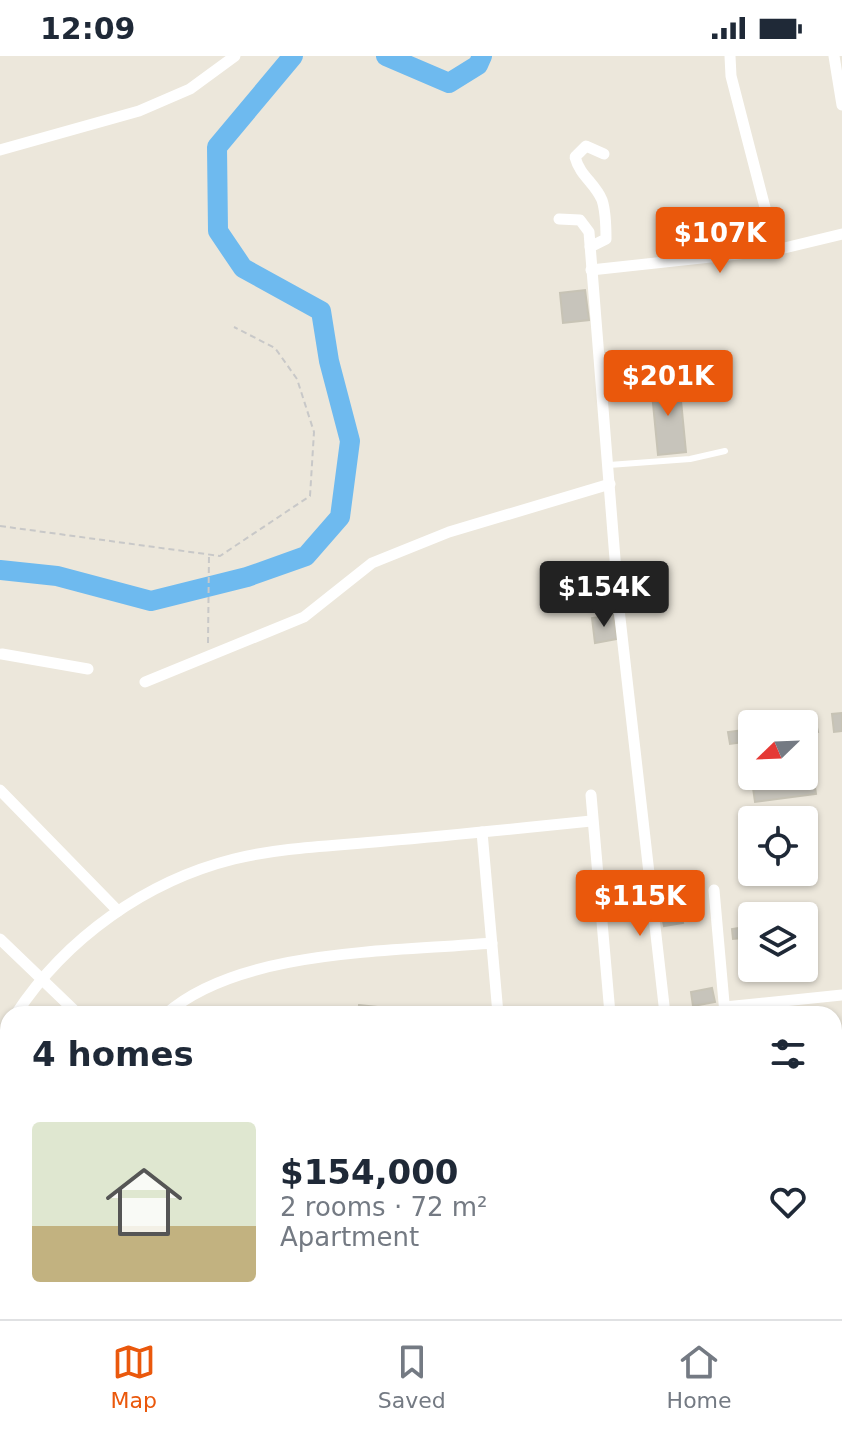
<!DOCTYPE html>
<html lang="en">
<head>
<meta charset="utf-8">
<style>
	body { margin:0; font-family:"DejaVu Sans",sans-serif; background:#f2f2f3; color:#1f2937; height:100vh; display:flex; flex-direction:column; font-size:30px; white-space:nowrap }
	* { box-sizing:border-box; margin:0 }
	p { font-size:26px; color:#747a83 }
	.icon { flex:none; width:44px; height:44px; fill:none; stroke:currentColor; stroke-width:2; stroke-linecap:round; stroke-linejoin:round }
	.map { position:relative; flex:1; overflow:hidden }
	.drawer { position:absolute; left:0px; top:950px; width:842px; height:314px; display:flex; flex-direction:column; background:#fff; border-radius:24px 24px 0 0; box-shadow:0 2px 6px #0004 }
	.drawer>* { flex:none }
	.needle { width:52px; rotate:247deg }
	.tools { position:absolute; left:738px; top:654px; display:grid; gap:16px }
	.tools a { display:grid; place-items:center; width:80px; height:80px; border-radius:8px; background:#fff; box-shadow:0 2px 6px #0004; font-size:40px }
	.price { position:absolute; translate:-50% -68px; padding:0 18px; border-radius:8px; background:#ea580c; color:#fff; font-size:26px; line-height:52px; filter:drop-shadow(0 2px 4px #0008) }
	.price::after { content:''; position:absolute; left:50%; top:48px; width:24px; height:18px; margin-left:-12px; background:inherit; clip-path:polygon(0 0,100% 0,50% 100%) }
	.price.on { background:#222; color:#fff }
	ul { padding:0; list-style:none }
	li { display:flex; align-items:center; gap:24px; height:200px; padding:0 32px }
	li span { display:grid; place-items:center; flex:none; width:224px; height:160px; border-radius:8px; color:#555 }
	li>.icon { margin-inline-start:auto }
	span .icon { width:96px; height:96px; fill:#fffc; stroke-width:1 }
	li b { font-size:34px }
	h2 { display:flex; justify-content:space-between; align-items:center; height:96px; padding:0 32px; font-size:34px }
	.status { display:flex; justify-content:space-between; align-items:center; height:56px; padding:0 40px; background:#fff; direction:ltr }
	.status svg { height:22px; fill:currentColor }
	.tab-bar { display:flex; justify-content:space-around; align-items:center; height:112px; border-top:2px solid #e0e1e3; background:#fff; font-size:22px; color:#747a83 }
	.tab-bar a { display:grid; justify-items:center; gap:4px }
	.tab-bar .on { color:#ea580c }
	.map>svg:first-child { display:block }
</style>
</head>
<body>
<div class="status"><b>12:09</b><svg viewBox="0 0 49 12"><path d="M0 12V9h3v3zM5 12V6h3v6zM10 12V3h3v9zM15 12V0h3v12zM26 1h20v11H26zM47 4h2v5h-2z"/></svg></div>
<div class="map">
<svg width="842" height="1263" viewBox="0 0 842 1263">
	<rect width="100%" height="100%" fill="#ece7db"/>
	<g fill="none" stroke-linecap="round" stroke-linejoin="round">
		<!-- river -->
		<g stroke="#6ebaef" stroke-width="20">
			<path d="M386,0L449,27L478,9L482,0"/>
			<path d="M0,514L57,520L151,545L247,521L306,500L340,461L350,385L329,305L321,255L243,212L218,175L217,91L293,0"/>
		</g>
	</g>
	<!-- building -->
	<g fill="#c7c4bb" stroke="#c7c3b5" stroke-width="2">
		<path d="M585,234L589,264L563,267L560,237Z"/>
		<path d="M679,324L686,396L658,399L651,327Z"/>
		<path d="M613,559L617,583L595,587L592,562Z"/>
		<path d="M842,657V675L834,676L832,658Z"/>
		<path d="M815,662L818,676L804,678V668H777Z"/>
		<path d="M752,673V685L730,688L728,676Z"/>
		<path d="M810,695L816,738L755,746L749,704L752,720H804V696Z"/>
		<path d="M678,836L680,851L661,854L659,839Z"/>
		<path d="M680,851L683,867L664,870L661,854Z"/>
		<path d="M752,870V881L733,883L732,873Z"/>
		<path d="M712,932L715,946L693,950L691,936Z"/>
		<path d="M359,949L414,955V958H358Z"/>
	</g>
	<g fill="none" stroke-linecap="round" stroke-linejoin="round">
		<!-- path -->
		<g stroke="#c8c8c8" stroke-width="2" stroke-dasharray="6 4" stroke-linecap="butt">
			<path d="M0,470L220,500L310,440L314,376L297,323L275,292L234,271"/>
			<path d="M208,587L209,498"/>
		</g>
		<!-- service -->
		<path stroke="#fff" stroke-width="6" d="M609,409L690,403L725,395"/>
		<!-- minor -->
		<g stroke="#fff" stroke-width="11">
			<path d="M730,0L731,20L776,194"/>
			<path d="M834,0L842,49"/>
			<path d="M0,94L139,55L190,33L235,0"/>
			<path d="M559,163L580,164L589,176L619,553L665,958"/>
			<path d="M590,191L606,183C606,170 606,156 602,144C595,127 580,120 575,101L586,90L604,98"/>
			<path d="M591,214L776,194L842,178"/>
			<path d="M2,598L88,613"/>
			<path d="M145,626L304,561L372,507L449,476L610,428"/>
			<path d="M0,734L118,855"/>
			<path d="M591,739L610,958"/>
			<path d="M482,776L498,958"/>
			<path d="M714,834L725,958"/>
			<path d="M0,883L78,958"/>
			<path d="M725,951L842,939"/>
			<path d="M16,958C66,882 146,825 234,803C283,791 335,790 385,785C454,779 523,772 591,765"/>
			<path d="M166,958C241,892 395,896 492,887"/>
			<path d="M0,986L8,972"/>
			<path d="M834,991L842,990"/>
			<path d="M0,1171H8"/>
			<path d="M839,1238L836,1129L842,1118"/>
			<path d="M334,1256L335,1263"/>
			<path d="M555,1256L558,1263"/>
			<path d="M639,1256L653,1263"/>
			<path d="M69,1263L70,1256"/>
			<path d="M581,1263L594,1256"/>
		</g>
	</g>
</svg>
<div class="tools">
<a><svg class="needle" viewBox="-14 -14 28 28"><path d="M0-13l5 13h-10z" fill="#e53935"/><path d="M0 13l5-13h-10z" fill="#747a83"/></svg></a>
<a><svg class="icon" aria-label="locate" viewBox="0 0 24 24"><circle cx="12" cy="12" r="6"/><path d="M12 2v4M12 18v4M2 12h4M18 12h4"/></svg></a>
<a><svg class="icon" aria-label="layers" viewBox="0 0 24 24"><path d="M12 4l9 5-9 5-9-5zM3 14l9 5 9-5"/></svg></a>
</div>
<b class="price" style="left:720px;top:219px">$107K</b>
<b class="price" style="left:668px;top:362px">$201K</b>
<b class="price on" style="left:604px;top:573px">$154K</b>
<b class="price" style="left:640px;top:882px">$115K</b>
<section class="drawer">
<h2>4 homes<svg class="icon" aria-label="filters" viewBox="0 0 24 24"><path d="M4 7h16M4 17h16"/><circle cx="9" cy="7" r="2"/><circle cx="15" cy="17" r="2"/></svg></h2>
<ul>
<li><span style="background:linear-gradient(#dfe7d0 65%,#c2b280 0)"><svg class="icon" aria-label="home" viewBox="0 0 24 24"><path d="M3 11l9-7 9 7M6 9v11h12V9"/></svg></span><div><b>$154,000</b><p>2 rooms · 72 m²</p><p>Apartment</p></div><svg class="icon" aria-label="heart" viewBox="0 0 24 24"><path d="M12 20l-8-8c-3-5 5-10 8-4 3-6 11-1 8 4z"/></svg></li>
</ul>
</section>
</div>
<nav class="tab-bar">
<a class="on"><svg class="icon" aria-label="map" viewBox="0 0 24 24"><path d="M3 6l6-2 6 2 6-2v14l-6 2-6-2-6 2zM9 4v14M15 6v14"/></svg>Map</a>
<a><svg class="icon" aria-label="saved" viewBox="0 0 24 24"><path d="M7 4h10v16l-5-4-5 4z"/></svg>Saved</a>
<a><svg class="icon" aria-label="home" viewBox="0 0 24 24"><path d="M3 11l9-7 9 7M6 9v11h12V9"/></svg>Home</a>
</nav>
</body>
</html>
